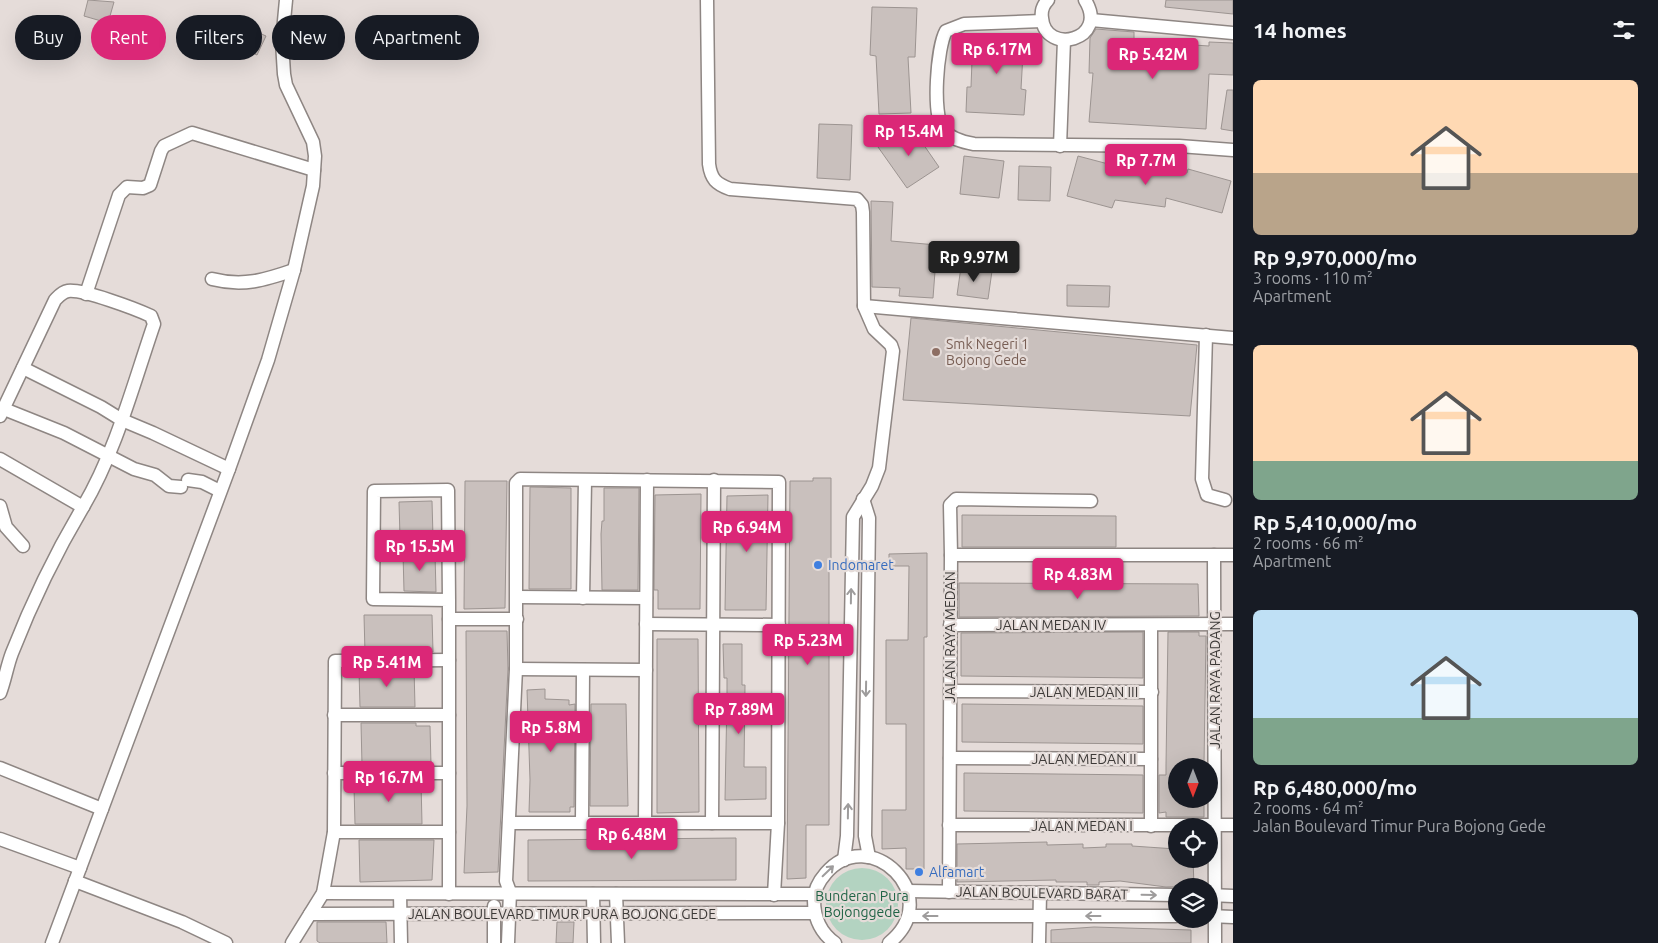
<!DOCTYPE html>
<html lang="en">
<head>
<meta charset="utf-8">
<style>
	body { margin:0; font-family:Ubuntu,sans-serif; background:#242831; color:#f1f3f6; height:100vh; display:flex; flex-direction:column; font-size:19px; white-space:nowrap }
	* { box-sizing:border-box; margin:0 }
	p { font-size:16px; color:#9ea1a6 }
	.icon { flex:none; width:28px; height:28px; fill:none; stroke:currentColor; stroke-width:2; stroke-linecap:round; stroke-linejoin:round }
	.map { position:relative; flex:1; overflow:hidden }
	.panel { display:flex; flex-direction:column; background:#171b24; width:425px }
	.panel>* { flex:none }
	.top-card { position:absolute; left:15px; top:15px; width:475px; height:45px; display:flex; gap:10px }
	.needle { width:32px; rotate:180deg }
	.fabs { position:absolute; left:1168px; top:758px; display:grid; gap:10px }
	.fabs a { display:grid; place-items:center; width:50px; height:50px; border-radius:50%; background:#171b24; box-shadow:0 5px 20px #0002; font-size:25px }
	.price { position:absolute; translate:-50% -42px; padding:0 11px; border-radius:5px; background:#db2777; color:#fff; font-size:16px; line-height:32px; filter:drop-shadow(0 1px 2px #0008) }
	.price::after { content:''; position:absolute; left:50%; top:30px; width:15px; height:11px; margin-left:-8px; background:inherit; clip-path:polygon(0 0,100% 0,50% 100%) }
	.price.current { background:#222; color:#fff }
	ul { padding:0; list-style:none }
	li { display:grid; align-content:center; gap:10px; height:265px; padding:0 20px }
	li span { display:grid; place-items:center; height:155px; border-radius:8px; color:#555 }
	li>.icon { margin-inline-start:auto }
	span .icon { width:90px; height:90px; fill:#fffc; stroke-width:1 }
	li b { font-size:21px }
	h2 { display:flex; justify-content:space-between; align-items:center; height:60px; padding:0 20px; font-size:21px }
	.tag { padding:0 18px; border-radius:22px; background:#171b24; box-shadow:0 5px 20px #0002; font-size:18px; line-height:45px }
	.tag.current { background:#db2777; color:#fff }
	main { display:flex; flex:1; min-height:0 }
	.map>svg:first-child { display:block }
</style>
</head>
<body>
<main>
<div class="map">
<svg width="1233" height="943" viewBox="0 0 1233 943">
	<rect width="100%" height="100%" fill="#e5dcd9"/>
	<!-- green -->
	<circle fill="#b3d3c1" cx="862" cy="904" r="36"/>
	<!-- building -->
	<g fill="#c9c0bd" stroke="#9c9491">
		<path d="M88,0L114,2L108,23L84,16Z"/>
		<path d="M1166,0H1233V14L1165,7Z"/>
		<path d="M872,7L917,8L915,57H908L911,113L879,114L876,56L870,55Z"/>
		<path d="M248,28L266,36L257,55L239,47Z"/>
		<path d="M1096,29L1134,32V41L1209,46V42L1233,43V75L1209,74L1206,129L1089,122L1093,73H1089L1090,38Z"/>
		<path d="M973,34L1024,36L1021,89L1026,90L1024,115L966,112L967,87H971Z"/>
		<path d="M1227,90H1233V131L1221,129Z"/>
		<path d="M819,124L852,125L850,180L817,178Z"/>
		<path d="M910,125L939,167L907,188L878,147Z"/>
		<path d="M964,156L1004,161L999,198L960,194Z"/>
		<path d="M1078,156L1131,170L1132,165L1187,173L1188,169L1231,181L1222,213L1166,198L1165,207L1115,200L1112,208L1067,196Z"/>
		<path d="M1019,166L1051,167L1050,201L1018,200Z"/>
		<path d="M871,201L893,202L891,241L937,245L933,298L899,296L900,288L872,287Z"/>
		<path d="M961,267L992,271L988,299L957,295Z"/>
		<path d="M1067,285L1110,286L1109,307L1067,306Z"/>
		<path d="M911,318L1197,345L1190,416L903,400Z"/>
		<path d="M813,478H831V562H829V825H806V878L787,879L790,481H813Z"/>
		<path d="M465,481H507L505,608L464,609Z"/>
		<path d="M530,487L571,488V589H529Z"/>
		<path d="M604,488H639L638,590H602L601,534L602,521H604Z"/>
		<path d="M701,494L700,609H658V590H654L655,495Z"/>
		<path d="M768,495L766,610H725L727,496Z"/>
		<path d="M432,501L433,537H400L399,502Z"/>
		<path d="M962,515L1116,516V547H962Z"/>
		<path d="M403,553L435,554L436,592L404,591Z"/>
		<path d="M927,553V637H924V869H906V848L882,849V810H906V724H886V640H908L909,566H889V554Z"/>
		<path d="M959,583L1198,584L1199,616L959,617Z"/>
		<path d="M364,615H432L433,652L365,653Z"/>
		<path d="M466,631H507L508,669L498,872L464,873L467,806Z"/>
		<path d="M1143,632V678L961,676V633Z"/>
		<path d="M1168,632H1199V636H1206L1204,764V766H1176V799H1204V817H1166V812L1159,813V775H1166V766Z"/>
		<path d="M657,639H698L699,812L657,813Z"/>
		<path d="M723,644H742V685H745L744,767H766V799L725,800L727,697V678H724Z"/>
		<path d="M414,668L415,707H360L359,671H366L365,669Z"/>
		<path d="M545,689V699L569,700V705L575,704L574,807H570V812H529L530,780L527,690Z"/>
		<path d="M591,704H626L628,806H590Z"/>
		<path d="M962,704L1143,706V744L962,742Z"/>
		<path d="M361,723H416V726H430L431,765H362Z"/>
		<path d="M964,773L1143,775V813L964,811Z"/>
		<path d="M374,781H421L422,824H355L354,787H375Z"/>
		<path d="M736,838V880L528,881V840Z"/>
		<path d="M359,840H434L432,880L360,882Z"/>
		<path d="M1047,842V845L1083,844V848L1106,847V844H1132V846L1176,849V859H1193L1194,886L1166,887L1120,881L1099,882V885H1087V882H1056V880L957,882V844Z"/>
		<path d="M317,922H386L387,943H320L317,941Z"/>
		<path d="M557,922H574L573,943H556Z"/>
		<path d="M1094,927L1191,930V943H1051V930Z"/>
	</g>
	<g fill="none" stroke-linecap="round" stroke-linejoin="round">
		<!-- street casing -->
		<g stroke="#8e8683" stroke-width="15">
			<g id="street">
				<path d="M707,0L709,164C711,179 716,184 730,189L857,199L862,205L863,212L864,306L874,329L891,345L893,351L879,468L872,486L853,517L847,836L844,860"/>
				<path d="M1048,0C1043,5 1041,12 1042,18C1045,56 1110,40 1085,0"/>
				<path d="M1091,20L1233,33"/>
				<path d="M1042,21L964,24L946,31C937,47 932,114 943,129C950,139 963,142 974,144L1179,146L1233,150"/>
				<path d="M1060,146L1064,40"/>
				<path d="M212,279C243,287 265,280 294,270"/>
				<path d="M86,294L119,195L127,187L143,188L150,185L161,151L164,146L192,133L314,170"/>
				<path d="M864,306L1233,338"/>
				<path d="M1206,335L1202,479L1207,495L1225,500"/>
				<path d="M23,368L101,407L122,420L153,433L229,469"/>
				<path d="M4,409L64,433L134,469L155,475L169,486L181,487"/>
				<path d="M0,416L55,300C59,296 62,292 68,291C83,289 136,309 151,316L154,324C133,385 116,451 83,507"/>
				<path d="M0,459L83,507C55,554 32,602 12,653C7,666 5,680 0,693"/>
				<path d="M188,480L202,482L220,491"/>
				<path d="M863,499L869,518L865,836L869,857"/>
				<path d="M0,506L6,527L23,546"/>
				<path d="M374,545H450"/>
				<path d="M951,555L950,505L956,499L1091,501"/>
				<path d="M1214,555L1215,943"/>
				<path d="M517,597L646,598"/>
				<path d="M583,598L585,481"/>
				<path d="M449,600L448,490L374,491L373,599L449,600V894"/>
				<path d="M449,619H517"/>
				<path d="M646,624L779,625"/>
				<path d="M950,625L1233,624"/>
				<path d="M1151,626V826"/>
				<path d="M516,669L646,670"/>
				<path d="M950,691L1152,692"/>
				<path d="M334,715H449"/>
				<path d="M950,758L1151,759"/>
				<path d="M0,768L102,809"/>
				<path d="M334,773H449"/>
				<path d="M582,822L583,670"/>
				<path d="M645,822L647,480"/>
				<path d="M509,823H778"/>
				<path d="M712,823L714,480"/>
				<path d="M949,825H1233"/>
				<path d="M334,832H449"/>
				<path d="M0,839L80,868"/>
				<path d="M75,881L182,922L226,943"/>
				<path d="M908,891L1176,895"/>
				<path d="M949,892L951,555H1233"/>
				<path d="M323,893L814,894"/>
				<path d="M400,894L401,943"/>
				<path d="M593,894L594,943"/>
				<path d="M616,894L618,943"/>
				<path d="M1209,895L1233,896"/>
				<path d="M310,914L814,913"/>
				<path d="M909,916H1176"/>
				<path d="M1209,916L1233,917"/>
				<path d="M52,943L229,469L268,360L294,270L313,186L315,156L313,142L286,85L284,74L282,42L286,0"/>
				<path d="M292,943L323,893L334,832L335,661L449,660"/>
				<path d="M494,943V906"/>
				<path d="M508,943L510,892L506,881L516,669V483L520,479L779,482L778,823L774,895"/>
				<path d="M835,943C821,933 814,918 814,900C814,890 819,881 826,873C869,823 947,896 889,943"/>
				<path d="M1039,943L1040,893"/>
			</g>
		</g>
		<!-- street -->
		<use href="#street" stroke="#fff" stroke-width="12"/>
	</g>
	<!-- one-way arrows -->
	<defs><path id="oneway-shaft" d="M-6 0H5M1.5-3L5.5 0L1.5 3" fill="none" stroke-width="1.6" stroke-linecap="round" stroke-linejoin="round" transform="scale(1.25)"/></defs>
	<g stroke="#9e9c9c">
		<use href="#oneway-shaft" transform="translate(851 596) rotate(-89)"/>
		<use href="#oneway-shaft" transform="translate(866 689) rotate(91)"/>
		<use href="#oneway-shaft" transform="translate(848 811) rotate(-89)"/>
		<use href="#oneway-shaft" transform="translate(828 871) rotate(-44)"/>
		<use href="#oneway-shaft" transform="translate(1149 895) rotate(1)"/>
		<use href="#oneway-shaft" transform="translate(930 916) rotate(-180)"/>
		<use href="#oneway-shaft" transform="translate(1093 916) rotate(-180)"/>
	</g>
	<!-- markers -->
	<circle fill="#8d6e63" stroke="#e5dcd9" stroke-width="2" cx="936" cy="352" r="5"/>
	<g fill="#3f7fe0" stroke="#e5dcd9" stroke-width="2">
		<circle cx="818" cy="565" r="5"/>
		<circle cx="919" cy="872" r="5"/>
	</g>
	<g text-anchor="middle" stroke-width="4.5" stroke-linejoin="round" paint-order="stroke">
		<!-- education labels -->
		<g font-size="14" fill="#785e54" stroke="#e5dcd9" text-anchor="start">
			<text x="946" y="349">Smk Negeri 1<tspan x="946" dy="16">Bojong Gede</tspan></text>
		</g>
		<!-- shop labels -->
		<g font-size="14" fill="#366cbe" stroke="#e5dcd9" text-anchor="start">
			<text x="828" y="570">Indomaret</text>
			<text x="929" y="877">Alfamart</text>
		</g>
		<!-- street labels -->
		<g font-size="14" fill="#3d3a38" stroke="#e5dcd9">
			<text x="1051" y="630">JALAN MEDAN IV</text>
			<text transform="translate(950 637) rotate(-90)" y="5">JALAN RAYA MEDAN</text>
			<text transform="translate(1215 680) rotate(-90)" y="5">JALAN RAYA PADANG</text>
			<text x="1084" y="697">JALAN MEDAN III</text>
			<text x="1084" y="764">JALAN MEDAN II</text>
			<text x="1082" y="831">JALAN MEDAN I</text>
			<text transform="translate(1042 893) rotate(1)" y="5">JALAN BOULEVARD BARAT</text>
			<text x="562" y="919">JALAN BOULEVARD TIMUR PURA BOJONG GEDE</text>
		</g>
		<!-- park labels -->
		<g font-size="14" fill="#206446" stroke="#e5dcd9">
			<text x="862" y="901">Bunderan Pura<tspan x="862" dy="16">Bojonggede</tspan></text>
		</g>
	</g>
</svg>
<div class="fabs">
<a><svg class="needle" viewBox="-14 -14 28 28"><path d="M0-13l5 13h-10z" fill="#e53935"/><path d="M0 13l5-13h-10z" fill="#9ea1a6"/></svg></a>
<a><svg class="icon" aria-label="locate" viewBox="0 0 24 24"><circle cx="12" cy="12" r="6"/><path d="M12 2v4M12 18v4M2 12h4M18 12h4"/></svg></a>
<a><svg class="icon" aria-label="layers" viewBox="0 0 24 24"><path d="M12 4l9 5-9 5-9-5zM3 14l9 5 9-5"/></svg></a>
</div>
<b class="price" style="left:997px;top:75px">Rp 6.17M</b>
<b class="price" style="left:1153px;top:80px">Rp 5.42M</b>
<b class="price" style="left:909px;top:157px">Rp 15.4M</b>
<b class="price" style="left:1146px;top:186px">Rp 7.7M</b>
<b class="price current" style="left:974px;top:283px">Rp 9.97M</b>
<b class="price" style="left:747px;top:553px">Rp 6.94M</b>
<b class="price" style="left:420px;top:572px">Rp 15.5M</b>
<b class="price" style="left:1078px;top:600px">Rp 4.83M</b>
<b class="price" style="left:808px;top:666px">Rp 5.23M</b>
<b class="price" style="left:387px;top:688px">Rp 5.41M</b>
<b class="price" style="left:739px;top:735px">Rp 7.89M</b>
<b class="price" style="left:551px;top:753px">Rp 5.8M</b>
<b class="price" style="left:389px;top:803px">Rp 16.7M</b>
<b class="price" style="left:632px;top:860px">Rp 6.48M</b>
<div class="top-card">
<a class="tag">Buy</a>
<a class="tag current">Rent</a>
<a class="tag">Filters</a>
<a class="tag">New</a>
<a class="tag">Apartment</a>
</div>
</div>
<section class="panel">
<h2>14 homes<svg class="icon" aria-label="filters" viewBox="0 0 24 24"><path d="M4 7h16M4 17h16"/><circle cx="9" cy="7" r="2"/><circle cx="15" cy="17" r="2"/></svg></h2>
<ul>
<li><span style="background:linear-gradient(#ffd9b3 60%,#b9a48a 0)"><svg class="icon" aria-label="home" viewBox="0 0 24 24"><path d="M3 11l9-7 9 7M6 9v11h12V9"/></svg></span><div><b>Rp 9,970,000/mo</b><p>3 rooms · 110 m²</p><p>Apartment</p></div></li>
<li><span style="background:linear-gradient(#ffd9b3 75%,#7fa58c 0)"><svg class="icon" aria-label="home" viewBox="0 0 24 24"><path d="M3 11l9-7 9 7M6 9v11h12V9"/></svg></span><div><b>Rp 5,410,000/mo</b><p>2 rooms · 66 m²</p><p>Apartment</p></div></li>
<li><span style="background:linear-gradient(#bfe0f5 70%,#7fa58c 0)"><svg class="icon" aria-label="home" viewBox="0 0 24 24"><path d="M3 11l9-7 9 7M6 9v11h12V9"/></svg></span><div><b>Rp 6,480,000/mo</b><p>2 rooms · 64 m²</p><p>Jalan Boulevard Timur Pura Bojong Gede</p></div></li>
</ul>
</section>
</main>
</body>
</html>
